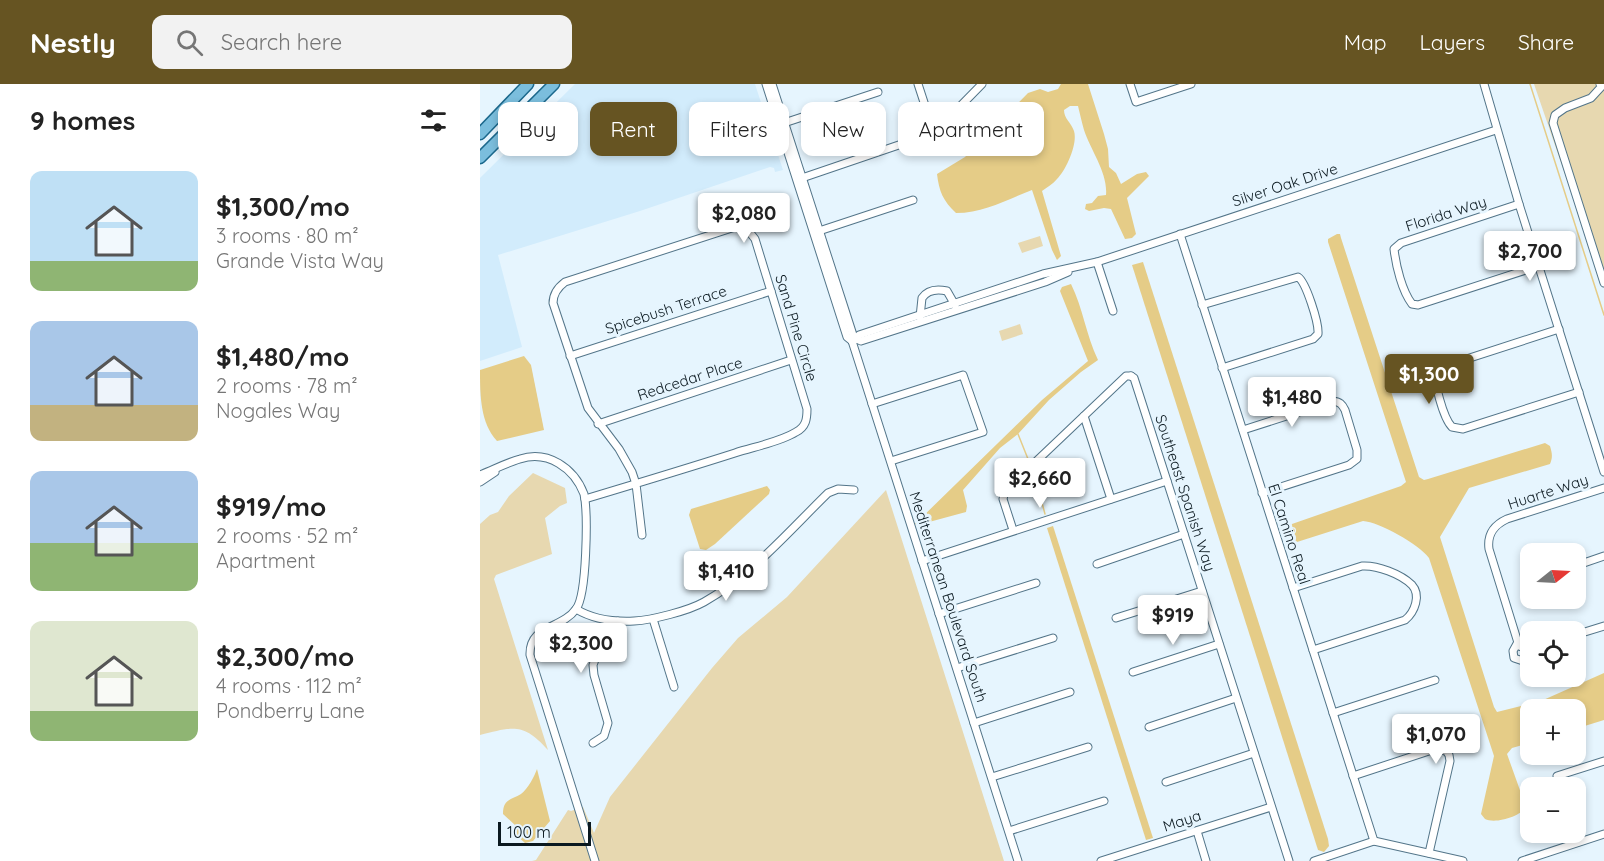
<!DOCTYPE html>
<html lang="en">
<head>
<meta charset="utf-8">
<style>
	body { margin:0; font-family:Quicksand,sans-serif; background:#f2f2f2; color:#222; height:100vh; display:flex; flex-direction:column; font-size:22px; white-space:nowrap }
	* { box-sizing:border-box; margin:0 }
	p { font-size:20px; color:#767676 }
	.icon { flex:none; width:33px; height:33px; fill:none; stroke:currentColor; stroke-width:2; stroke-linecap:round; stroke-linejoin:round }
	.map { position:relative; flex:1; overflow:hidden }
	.sheet { display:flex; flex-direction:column; background:#fff; width:480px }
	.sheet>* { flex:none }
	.banner { position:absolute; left:18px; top:18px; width:570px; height:54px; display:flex; gap:12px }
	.needle { width:39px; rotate:72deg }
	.fabs { position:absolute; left:1040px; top:459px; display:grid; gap:12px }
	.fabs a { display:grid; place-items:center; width:66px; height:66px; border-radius:12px; background:#fff; box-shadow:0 3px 9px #0003; font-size:30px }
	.scale { position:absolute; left:18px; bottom:15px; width:93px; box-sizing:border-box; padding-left:6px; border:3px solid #0b1920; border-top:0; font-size:16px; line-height:21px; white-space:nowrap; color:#0b1920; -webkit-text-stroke:4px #e6f5fe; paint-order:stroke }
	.price { position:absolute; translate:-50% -51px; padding:0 14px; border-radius:6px; background:#fff; color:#222; font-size:20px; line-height:39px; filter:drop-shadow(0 2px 3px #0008) }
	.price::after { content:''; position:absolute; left:50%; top:36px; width:18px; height:14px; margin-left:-9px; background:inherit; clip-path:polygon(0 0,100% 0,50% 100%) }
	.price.current { background:#665422; color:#fff }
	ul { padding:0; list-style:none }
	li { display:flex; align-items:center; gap:18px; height:150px; padding:0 30px }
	li span { display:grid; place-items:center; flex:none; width:168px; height:120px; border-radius:12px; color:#555 }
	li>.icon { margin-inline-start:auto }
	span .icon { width:72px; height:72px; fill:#fffc; stroke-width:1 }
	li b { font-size:26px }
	h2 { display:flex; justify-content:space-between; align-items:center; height:72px; padding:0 30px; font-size:26px }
	.chip { padding:0 21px; border-radius:12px; background:#fff; box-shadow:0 3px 9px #0003; font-size:21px; line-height:54px }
	.chip.current { background:#665422; color:#fff }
	header { display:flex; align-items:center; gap:36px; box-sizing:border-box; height:84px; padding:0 30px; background:#665422; color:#fff }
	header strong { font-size:28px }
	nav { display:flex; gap:33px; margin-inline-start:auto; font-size:21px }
	.search { width:420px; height:54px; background:#f2f2f2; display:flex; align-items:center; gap:15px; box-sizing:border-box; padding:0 21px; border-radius:12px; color:#767676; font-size:22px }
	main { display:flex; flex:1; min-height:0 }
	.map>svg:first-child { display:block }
</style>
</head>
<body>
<header>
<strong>Nestly</strong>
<div class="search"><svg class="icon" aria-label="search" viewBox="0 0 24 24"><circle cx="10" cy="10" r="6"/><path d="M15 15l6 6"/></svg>Search here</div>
<nav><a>Map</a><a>Layers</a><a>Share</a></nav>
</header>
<main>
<section class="sheet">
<h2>9 homes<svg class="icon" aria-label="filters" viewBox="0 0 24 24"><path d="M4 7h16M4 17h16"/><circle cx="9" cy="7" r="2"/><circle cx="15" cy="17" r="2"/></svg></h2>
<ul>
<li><span style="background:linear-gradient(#bfe0f5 75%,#8fb573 0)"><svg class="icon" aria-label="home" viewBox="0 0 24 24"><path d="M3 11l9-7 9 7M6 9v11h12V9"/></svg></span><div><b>$1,300/mo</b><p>3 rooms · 80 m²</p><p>Grande Vista Way</p></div></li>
<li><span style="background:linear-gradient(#a9c7e8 70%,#c2b280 0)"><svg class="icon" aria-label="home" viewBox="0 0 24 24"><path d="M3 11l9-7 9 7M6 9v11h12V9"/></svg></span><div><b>$1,480/mo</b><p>2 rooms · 78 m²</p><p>Nogales Way</p></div></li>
<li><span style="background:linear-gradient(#a9c7e8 60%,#8fb573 0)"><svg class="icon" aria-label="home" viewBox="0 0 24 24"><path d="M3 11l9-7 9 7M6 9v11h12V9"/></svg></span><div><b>$919/mo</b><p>2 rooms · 52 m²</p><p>Apartment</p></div></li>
<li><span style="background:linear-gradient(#dfe7d0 75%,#8fb573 0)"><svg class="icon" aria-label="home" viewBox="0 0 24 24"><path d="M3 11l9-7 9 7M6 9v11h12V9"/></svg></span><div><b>$2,300/mo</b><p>4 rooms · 112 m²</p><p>Pondberry Lane</p></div></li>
</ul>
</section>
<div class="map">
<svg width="1124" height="777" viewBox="0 0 1124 777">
	<rect width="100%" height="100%" fill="#e6f5fe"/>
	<!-- built -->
	<path fill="#d2ecfc" d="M95,0H275L303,86L295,88L294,84L290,83L160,127L18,171L42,263L0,277V94Z"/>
	<!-- green -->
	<g fill="#e7d8b0">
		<path d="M1054,0H1124V204Z"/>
		<path d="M560,152L563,162L542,169L538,159Z"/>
		<path d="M540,240L543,250L522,257L519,247Z"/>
		<path d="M53,389L85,404L87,419L80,422L65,434L72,470L16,491L14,495L68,666C43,638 33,643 0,651V440L10,431L18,428L29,412Z"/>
		<path d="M406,406L524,777H52L56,776L88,726L91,727L103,723L114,749L130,713L232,584L258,554L307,513Z"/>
	</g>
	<!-- water -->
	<g fill="#e5cc87">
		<path d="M581,0H608L624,50L628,65L629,83L636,89L641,100L657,90L666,88L669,92L647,114L656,150L652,154L645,155L631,125L624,124L609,127L605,125L606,120L612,119L618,112L626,111C628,89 611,67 604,46C602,39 600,30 598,22H590L584,26C584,35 591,38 594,47C598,60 586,86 577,95C573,100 567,103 562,107L581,172L577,176L572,166L552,106C526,116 504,129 476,129C463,117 459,107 457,90L485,73L548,9L560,5L568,8L578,5Z"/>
		<path d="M857,150H860L861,154L939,393L944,396L948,395L1065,359L1070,362C1072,369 1073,373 1070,380L989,404L960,453L1014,623L1017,628L1061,617L1124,589V636L1095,645V626H1050V659L1032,664L1027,670L1046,723C1040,733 1015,740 1005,735L1001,730L1014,672L949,474C939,460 899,438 883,437L817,458L813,457C810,451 808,445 812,440L921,402L926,398L848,158V155Z"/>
		<path d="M663,178L848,755L849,762L844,768L838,766L652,181Z"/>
		<path d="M591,200C603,224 606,251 618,276L601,288L569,316L538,350L520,364L483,406L487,422L486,428L438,441L435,440L562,316L608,277L580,207L582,203Z"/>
		<path d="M44,272L51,281L64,346L17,357C0,339 0,310 0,286Z"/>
		<path d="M287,402L290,406L289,410L235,460L226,466L220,465L209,431L211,425Z"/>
		<path d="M573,442L673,754L666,756L567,444Z"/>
		<path d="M57,685L70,737L53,757L45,759L36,751V742L23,730C23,714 32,716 41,710C48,705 55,691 57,685Z"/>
	</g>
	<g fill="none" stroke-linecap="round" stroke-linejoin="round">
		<!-- stream -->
		<g stroke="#e5cc87" stroke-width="1.5">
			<path d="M1050,0L1124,231"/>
			<path d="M538,350L548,375"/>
			<path d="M553,386L565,430"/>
		</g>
		<!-- minor casing -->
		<g stroke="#537589" stroke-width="9">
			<g id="minor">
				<path d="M286,0L367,253L372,257"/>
				<path d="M292,0L373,251L372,257L538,777"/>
				<path d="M438,0L454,49"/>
				<path d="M650,0L656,18L711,0"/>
				<path d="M1004,0L1039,120L1124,388"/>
				<path d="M1120,0L1122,2L1111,14L1085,24L1075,31L1073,39L1124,199"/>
				<path d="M301,40L398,8"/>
				<path d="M319,95L454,49L502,0"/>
				<path d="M1039,120L921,159L914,165C916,182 922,207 932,220L938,221L1058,182"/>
				<path d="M336,148L433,116"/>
				<path d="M700,150L894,757"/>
				<path d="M617,178L633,227"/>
				<path d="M722,221L818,193C826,198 839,239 838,250L833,255L742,284"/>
				<path d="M440,233L442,214C448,205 458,205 467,207L475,221"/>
				<path d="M1079,245L965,282L957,286C952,296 964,335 972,343L983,345L1099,308"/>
				<path d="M377,255L381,257L565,198L588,188"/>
				<path d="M372,257L377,255L379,251L563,190L617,178L1016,46"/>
				<path d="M90,272L291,207"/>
				<path d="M651,292L654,294L809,777"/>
				<path d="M392,320L483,291L503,348L411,377"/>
				<path d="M604,332L631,415"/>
				<path d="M118,340L311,276"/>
				<path d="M763,346L853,317C860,318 862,320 865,326L877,366V375L869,381L782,409"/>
				<path d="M0,391C13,386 26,379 40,375C68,366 94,384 104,410C108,429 107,511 96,525C82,545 49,541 50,571L115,777"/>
				<path d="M0,398L15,388"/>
				<path d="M105,415C155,400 205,385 255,369C273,363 300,358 316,348C326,343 327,335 327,325L275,155L267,145L255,143L85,198C77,204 73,210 73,219L108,324L139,365L152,388L156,400L162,451"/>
				<path d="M533,446L523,415L525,407L646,292H651"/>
				<path d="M442,477L687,397"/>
				<path d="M617,480L704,450"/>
				<path d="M1095,482L1124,472"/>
				<path d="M813,504L882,482C897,481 921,490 932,501C941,511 935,528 925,536L833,566"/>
				<path d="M96,525C114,536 133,538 154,537C172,536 208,527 224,518C271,492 310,446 348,409L358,405L374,406"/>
				<path d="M459,530L556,499"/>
				<path d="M636,534L722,507"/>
				<path d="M173,535L194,603"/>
				<path d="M1095,551L1124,542"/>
				<path d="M1038,558L1033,567L1034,574L1043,577L1050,571"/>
				<path d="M1050,566L1039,562L1009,465C1007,450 1014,441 1027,435L1124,404"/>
				<path d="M477,584L573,554"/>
				<path d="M653,588L739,560"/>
				<path d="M853,629L955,596"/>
				<path d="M494,639L590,608"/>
				<path d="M669,643L756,614"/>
				<path d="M113,659L124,652L128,639L114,591L113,581L116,573L134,551L138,537"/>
				<path d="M873,692L955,665L966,667L969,671L970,677L949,769"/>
				<path d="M1077,692L1124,677"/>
				<path d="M512,693L608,663"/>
				<path d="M686,698L774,669"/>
				<path d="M529,747L624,717"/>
				<path d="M717,747L726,777"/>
				<path d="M621,777L791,723"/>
				<path d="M834,777L894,757L983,777"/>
				<path d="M1042,777L1124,750"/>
			</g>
		</g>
		<!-- primary casing -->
		<g stroke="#1b688c" stroke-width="13">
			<g id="primary">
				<path d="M0,50L48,0"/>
				<path d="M0,74L74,0"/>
			</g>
		</g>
		<!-- minor -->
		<use href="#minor" stroke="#fff" stroke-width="7"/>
		<!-- primary -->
		<use href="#primary" stroke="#7bbedd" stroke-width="10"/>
	</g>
	<g text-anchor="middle" stroke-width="6" stroke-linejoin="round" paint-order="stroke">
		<!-- street labels -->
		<g font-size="15" fill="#0b1920" stroke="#e6f5fe">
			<text transform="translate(805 101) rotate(-18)" y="5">Silver Oak Drive</text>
			<text transform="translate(966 130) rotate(-18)" y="5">Florida Way</text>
			<text transform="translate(186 226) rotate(-18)" y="5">Spicebush Terrace</text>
			<text transform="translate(316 244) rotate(73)" y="5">Sand Pine Circle</text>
			<text transform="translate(210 295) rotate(-18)" y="5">Redcedar Place</text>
			<text transform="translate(1068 408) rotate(-18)" y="5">Huarte Way</text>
			<text transform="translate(705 409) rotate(72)" y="5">Southeast Spanish Way</text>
			<text transform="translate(809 450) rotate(72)" y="5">El Camino Real</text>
			<text transform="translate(468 513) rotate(72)" y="5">Mediterranean Boulevard South</text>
			<text transform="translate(702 737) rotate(-18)" y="5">Maya</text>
		</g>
	</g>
</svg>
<div class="fabs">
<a><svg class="needle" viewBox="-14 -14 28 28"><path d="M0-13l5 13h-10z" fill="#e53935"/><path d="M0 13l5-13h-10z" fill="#767676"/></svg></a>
<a><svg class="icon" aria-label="locate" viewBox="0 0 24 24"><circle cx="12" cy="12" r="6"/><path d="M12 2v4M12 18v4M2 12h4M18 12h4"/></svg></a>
<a>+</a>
<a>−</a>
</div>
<div class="scale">100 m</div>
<b class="price" style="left:264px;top:160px">$2,080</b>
<b class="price" style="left:1050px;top:198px">$2,700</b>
<b class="price current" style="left:949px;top:321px">$1,300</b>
<b class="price" style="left:812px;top:344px">$1,480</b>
<b class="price" style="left:560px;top:425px">$2,660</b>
<b class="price" style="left:246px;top:518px">$1,410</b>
<b class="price" style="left:693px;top:562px">$919</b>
<b class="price" style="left:101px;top:590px">$2,300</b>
<b class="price" style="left:956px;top:681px">$1,070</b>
<div class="banner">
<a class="chip">Buy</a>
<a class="chip current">Rent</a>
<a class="chip">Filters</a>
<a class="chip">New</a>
<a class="chip">Apartment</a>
</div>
</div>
</main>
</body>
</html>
